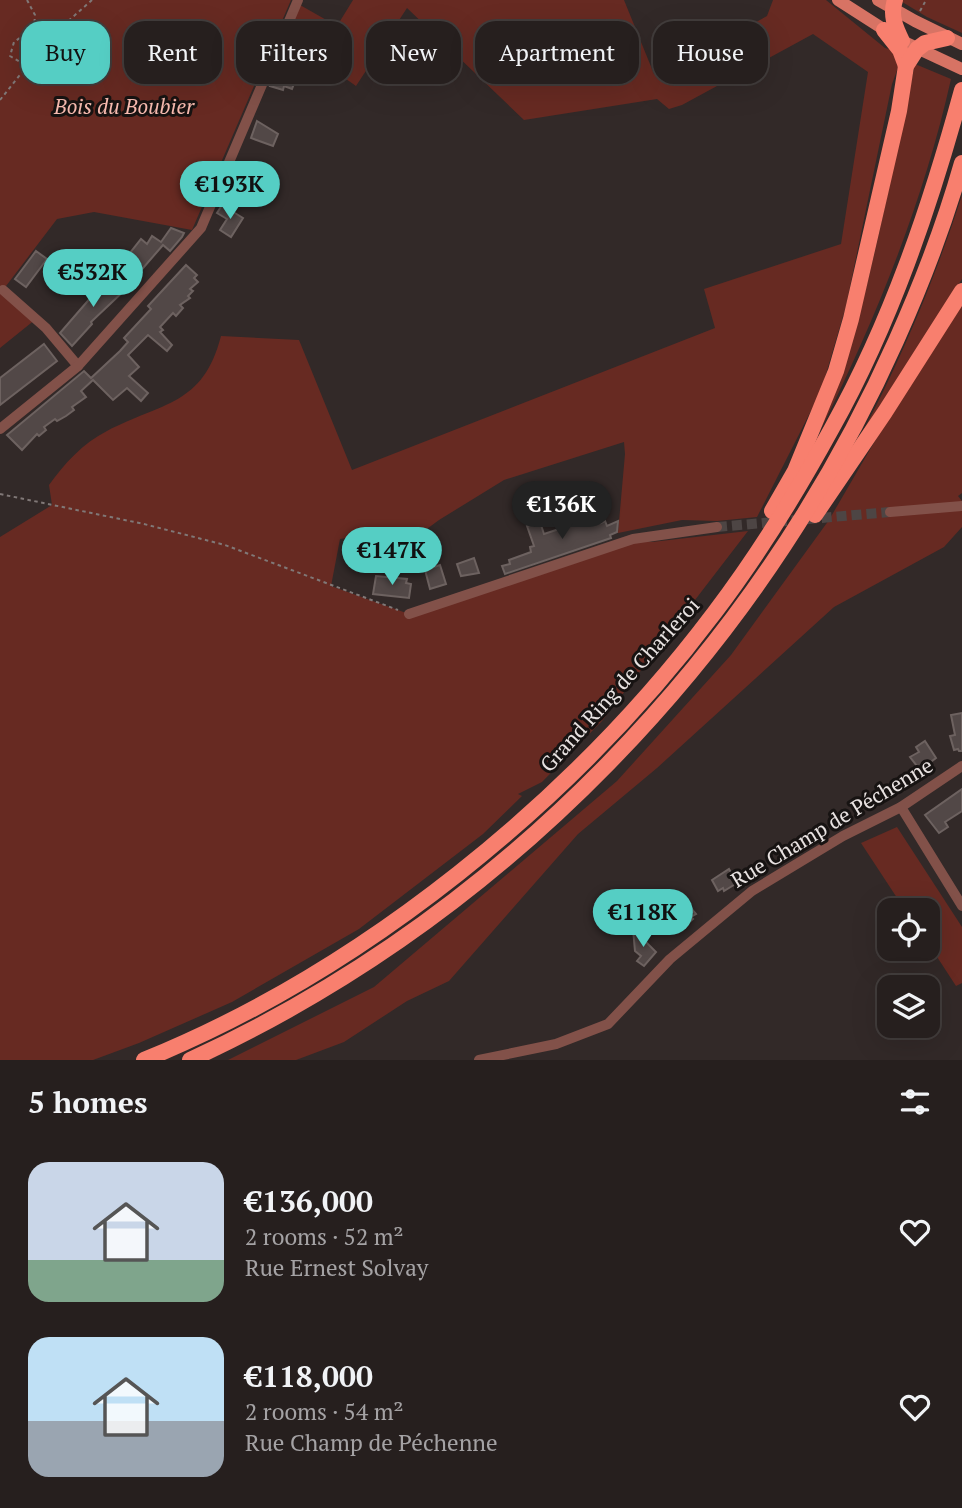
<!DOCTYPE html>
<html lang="en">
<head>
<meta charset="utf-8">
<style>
	body { margin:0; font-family:"PT Serif",serif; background:#322c2b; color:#f1f3f6; height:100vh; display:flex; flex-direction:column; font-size:26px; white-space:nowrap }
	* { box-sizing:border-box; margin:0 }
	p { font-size:23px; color:#a4a2a4 }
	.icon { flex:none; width:38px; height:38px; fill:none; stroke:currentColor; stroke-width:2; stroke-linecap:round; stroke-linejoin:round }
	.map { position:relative; height:1060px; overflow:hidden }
	.sheet { display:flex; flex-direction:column; background:#261f1e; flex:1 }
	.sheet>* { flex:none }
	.hud { position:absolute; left:21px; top:21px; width:920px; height:63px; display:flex; gap:14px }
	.tools { position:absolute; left:877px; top:898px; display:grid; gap:14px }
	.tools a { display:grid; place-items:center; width:63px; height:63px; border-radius:14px; background:#261f1e; box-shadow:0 7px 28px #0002,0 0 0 2px #423d3c; font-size:35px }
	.price { position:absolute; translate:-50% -60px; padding:0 16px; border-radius:24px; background:#55cec4; color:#111; font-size:23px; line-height:46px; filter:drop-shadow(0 2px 4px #0008) }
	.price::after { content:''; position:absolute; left:50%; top:42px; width:21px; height:16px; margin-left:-10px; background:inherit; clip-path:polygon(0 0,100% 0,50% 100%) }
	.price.current { background:#222; color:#fff }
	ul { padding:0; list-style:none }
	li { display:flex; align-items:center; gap:21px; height:175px; padding:0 28px }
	li span { display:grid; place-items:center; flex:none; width:196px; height:140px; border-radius:21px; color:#555 }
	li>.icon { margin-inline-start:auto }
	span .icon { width:84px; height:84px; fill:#fffc; stroke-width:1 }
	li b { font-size:30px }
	h2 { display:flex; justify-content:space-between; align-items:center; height:84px; padding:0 28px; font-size:30px }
	.pill { padding:0 24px; border-radius:21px; background:#261f1e; box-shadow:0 7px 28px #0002,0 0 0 2px #423d3c; font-size:24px; line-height:63px }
	.pill.current { background:#55cec4; color:#111 }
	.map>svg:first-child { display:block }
</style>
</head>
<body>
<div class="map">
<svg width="962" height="1060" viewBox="0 0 962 1060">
	<rect width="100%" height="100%" fill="#322928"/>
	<!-- green -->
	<g fill="#672a22">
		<path d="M0,0H291L192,230L94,212L57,219L3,290L36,319L0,348Z"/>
		<path d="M353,0H624L654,74L672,68L767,16L773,0H826L885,48L893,50L899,65L892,84L846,306L821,391L757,517L717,521L682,520L618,533L625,454L624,442L504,480L439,520L408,543H377L354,537L340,539L331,586L409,614L633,539L652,542L748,531L602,721L542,782L518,794L522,796L483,834L359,929L232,1002L139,1043L93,1060H0V537L52,505L49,485C64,464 83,443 107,431C162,402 203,406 221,336L299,340L352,470L715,328L704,289L841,244L868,72L813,34L682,105L669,109L657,99L524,120L407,8L356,86L288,38L300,5L337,26Z"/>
		<path d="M899,0H962V33L927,17Z"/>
		<path d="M915,64L951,79C924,200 877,316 822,427L821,426C869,311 888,185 915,64Z"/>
		<path d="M962,195V279L860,437C901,360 935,279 962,195Z"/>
		<path d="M962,305V493L958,496L962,501V527L944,547L834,607L657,768L578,834L449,981L407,1001L344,1042L296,1060H228L374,987L617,781L731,655L829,520L886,422Z"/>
		<path d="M897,827L962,927V983L956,986L928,943V910H905L861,843Z"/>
	</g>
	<!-- building -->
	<g fill="#524847" stroke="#6d6260" stroke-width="2">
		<path d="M281,60L293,65L291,70L298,73L292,89L284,86L283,90L270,86Z"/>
		<path d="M257,121L278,134L273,146L251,138Z"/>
		<path d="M240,168L251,172L249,177L259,181L253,191L248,189L247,192L243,190L241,195L232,192Z"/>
		<path d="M222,205L243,218L231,237L220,230L227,219L217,213Z"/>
		<path d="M171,228L184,233L182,237L170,251L163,245L137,275L122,263L141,239L147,244L152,236L161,242Z"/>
		<path d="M36,251L47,259L26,287L15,279Z"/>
		<path d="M186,265L197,275L194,278L198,282L190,289L193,291L188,296L190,298L180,305L183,308L176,316L173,313L160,327L163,330L160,332L172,345L167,351L148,335L128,355L139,367L129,376L148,393L141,401L127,388L113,400L93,380L81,391L86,397L72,407L74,410L66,416L57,421L55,419L44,427L46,430L39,436L37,434L22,450L7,435L84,371L91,378L120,351L128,342L124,338L151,309L148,306Z"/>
		<path d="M112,273L128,287L91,322L92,324L72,346L60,333Z"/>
		<path d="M44,344L57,361L0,405V378Z"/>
		<path d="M598,514L601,523L605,521L607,526L618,521L617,532L610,535L611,538L505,574L502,566L510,564L509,560L531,552L530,547L534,546L527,526L540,522L544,534L562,528L561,525L583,518L584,521Z"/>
		<path d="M474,558L479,573L461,576L457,564Z"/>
		<path d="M440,565L446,584L430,589L425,570Z"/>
		<path d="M376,576L407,579L406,583L411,584L409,598L373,594Z"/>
		<path d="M962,713V751H959L958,749L954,750L950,736L955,735L951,715Z"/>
		<path d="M925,741L936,758L920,770L910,757L919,752L916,747Z"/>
		<path d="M962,789V811L945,822L948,827L939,833L925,815Z"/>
		<path d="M729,869L737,883L724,891L723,888L718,891L712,880Z"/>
		<path d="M678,901L680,904L685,901L696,914L691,917L693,919L680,930L672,919L676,915L670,907Z"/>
		<path d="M633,929L656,952L644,966L637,961L641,956L635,951Z"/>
	</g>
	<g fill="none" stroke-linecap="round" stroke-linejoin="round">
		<!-- minor-tunnel -->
		<path stroke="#4d4544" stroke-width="10" stroke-dasharray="10 5" stroke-linecap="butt" d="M717,527L890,512"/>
		<!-- path -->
		<g stroke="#807877" stroke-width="2" stroke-dasharray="3.5 3.5" stroke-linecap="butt">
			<path d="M27,0L35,15L34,28L49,38"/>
			<path d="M920,11L925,2"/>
			<path d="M32,61L22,63L10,56L14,42L34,28"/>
			<path d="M0,100L49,38L92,0"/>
			<path d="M0,494L144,524L225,545L398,610"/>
		</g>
		<!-- minor -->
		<g stroke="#825149" stroke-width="10">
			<path d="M3,290L46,328L78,366"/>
			<path d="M0,429L78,366L201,228L298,0"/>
			<path d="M890,512L962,506"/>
			<path d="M409,614L633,539L717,527"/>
			<path d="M901,807L962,906"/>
			<path d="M479,1060L556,1044L608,1024L670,959L752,891L843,836L901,807L962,766"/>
		</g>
		<!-- major -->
		<g stroke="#d77364" stroke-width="12">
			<path d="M838,0L902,41L962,69"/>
			<path d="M878,0L915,21L962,44"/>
		</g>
		<!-- highway -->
		<g stroke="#f87f6e" stroke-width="16">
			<path d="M895,0C890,15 895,27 902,41"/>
			<path d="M884,30L900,50L906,66"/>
			<path d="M772,511L795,471L836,371L851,319L899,111L906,66L917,49L925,43L947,38"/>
			<path d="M815,515L885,412L962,291"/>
			<path d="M144,1060C363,971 573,801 715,612C759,554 797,492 832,428C891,322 930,207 962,90"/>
			<path d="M190,1060C503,916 756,654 896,341C922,283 945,223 962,163"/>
		</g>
	</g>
	<g text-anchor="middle" stroke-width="6" stroke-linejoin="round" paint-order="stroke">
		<!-- park labels -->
		<g font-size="21" font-style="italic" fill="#f8bbb0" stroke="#171312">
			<text x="124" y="114">Bois du Boubier</text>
		</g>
		<!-- street labels -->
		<g font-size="21" fill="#e8e2e1" stroke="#171312">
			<text transform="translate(620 685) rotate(-48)" y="7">Grand Ring de Charleroi</text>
			<text transform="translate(832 823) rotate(-31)" y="7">Rue Champ de Péchenne</text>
		</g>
	</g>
</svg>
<div class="tools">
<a><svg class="icon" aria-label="locate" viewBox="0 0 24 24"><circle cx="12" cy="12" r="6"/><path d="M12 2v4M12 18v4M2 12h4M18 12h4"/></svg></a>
<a><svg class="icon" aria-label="layers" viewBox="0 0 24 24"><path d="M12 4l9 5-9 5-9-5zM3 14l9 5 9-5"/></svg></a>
</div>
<b class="price" style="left:230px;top:221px">€193K</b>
<b class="price" style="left:93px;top:309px">€532K</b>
<b class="price current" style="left:562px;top:541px">€136K</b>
<b class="price" style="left:392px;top:587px">€147K</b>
<b class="price" style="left:643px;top:949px">€118K</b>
<div class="hud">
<a class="pill current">Buy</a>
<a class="pill">Rent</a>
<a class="pill">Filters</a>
<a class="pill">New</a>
<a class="pill">Apartment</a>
<a class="pill">House</a>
</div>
</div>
<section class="sheet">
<h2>5 homes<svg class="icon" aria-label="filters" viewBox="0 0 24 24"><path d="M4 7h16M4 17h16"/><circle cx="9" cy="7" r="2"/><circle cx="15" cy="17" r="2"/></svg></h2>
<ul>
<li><span style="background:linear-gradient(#c9d6e8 70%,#7fa58c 0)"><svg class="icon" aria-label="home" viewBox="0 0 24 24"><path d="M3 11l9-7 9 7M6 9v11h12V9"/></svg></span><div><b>€136,000</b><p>2 rooms · 52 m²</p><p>Rue Ernest Solvay</p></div><svg class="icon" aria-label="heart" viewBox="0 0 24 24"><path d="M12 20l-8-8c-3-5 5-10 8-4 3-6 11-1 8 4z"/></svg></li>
<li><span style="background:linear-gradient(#bfe0f5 60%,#9aa5b1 0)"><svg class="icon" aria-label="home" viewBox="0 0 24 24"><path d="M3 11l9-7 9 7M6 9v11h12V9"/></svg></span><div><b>€118,000</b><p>2 rooms · 54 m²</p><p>Rue Champ de Péchenne</p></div><svg class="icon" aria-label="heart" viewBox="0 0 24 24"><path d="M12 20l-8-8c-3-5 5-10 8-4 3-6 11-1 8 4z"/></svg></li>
</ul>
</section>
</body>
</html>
